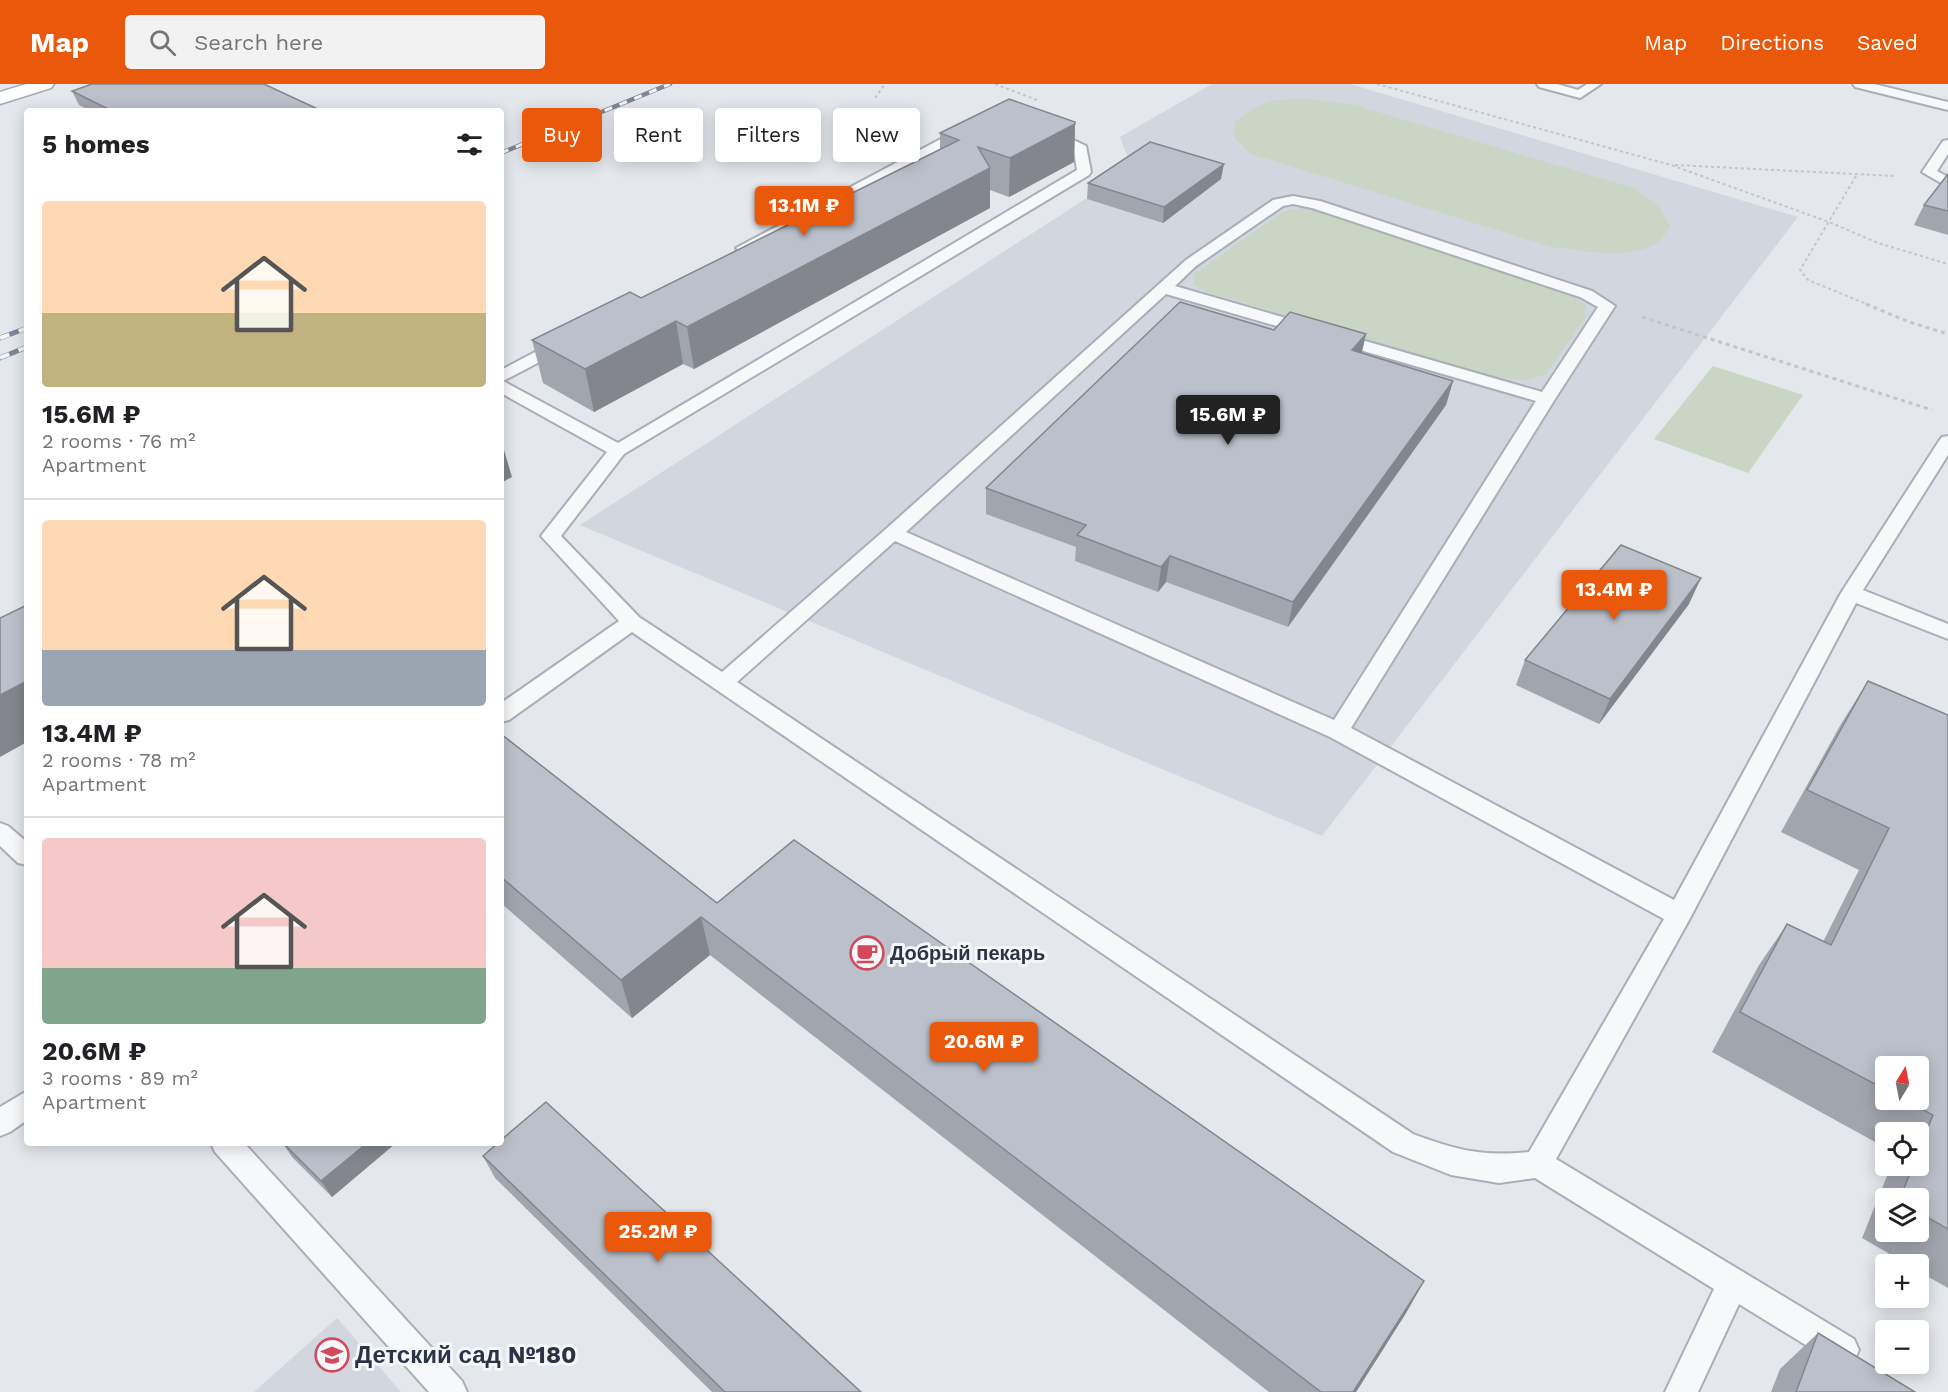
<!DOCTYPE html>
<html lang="en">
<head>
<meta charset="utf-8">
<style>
	body { margin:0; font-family:"Work Sans",sans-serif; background:#f2f2f2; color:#202124; height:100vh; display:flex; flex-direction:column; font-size:22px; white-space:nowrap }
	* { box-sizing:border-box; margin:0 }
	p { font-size:20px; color:#757577 }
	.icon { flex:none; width:33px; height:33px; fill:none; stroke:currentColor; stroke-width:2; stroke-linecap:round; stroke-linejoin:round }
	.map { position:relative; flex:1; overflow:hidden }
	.drawer { position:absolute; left:24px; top:24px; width:480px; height:1038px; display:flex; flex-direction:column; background:#fff; border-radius:6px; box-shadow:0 3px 15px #0003 }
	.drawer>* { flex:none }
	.guide { position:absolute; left:522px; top:24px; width:570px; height:54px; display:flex; gap:12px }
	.needle { width:39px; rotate:10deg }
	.fabs { position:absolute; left:1875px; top:972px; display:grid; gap:12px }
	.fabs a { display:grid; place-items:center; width:54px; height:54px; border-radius:6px; background:#fff; box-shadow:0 3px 15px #0003; font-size:30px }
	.price { position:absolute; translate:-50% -51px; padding:0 14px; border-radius:6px; background:#ea580c; color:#fff; font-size:20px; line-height:39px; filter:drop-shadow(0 2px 3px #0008) }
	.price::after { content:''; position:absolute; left:50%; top:36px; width:18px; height:14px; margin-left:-9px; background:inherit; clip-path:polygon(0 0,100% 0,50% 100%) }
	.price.on { background:#222; color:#fff }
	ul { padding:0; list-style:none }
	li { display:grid; align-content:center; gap:12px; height:318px; padding:0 18px }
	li+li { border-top:2px solid #e0e0e0 }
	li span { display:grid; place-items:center; height:186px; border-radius:6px; color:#555 }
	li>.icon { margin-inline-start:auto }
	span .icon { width:108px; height:108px; fill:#fffc; stroke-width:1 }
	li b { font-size:26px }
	h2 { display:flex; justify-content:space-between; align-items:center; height:72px; padding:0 18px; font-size:26px }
	.tag { padding:0 21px; border-radius:6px; background:#fff; box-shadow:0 3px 15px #0003; font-size:21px; line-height:54px }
	.tag.on { background:#ea580c; color:#fff }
	header { display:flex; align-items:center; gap:36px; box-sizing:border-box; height:84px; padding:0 30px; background:#ea580c; color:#fff }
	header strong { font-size:28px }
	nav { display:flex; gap:33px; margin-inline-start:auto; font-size:21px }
	.search { width:420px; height:54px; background:#f2f2f2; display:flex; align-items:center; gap:15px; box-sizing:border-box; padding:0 21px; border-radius:6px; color:#757577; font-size:22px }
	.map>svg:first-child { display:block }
</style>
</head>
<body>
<header>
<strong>Map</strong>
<div class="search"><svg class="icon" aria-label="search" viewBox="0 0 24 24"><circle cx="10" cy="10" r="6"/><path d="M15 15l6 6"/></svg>Search here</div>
<nav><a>Map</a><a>Directions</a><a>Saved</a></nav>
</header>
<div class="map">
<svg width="1948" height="1308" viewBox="0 0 1948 1308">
	<rect width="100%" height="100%" fill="#e4e7ec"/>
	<!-- built -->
	<g fill="#d2d6de">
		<path d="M1212,0H1350L1798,133L1322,752L580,441L1132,85L1120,53Z"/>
		<path d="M337,1234L401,1308H254Z"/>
	</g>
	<!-- green -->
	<g fill="#c9d6c5">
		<path d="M1312,15L1354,21L1634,104L1659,122L1670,143C1666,148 1662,155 1658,158C1631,177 1582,166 1552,163L1251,70L1234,53L1235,38C1265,13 1274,16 1312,15Z"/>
		<path d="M1303,124L1323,127L1571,211L1586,221V233L1546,290L1525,296L1495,293L1207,208L1194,201V190L1284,127Z"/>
		<path d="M1713,282L1803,311L1748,389L1654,355Z"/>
	</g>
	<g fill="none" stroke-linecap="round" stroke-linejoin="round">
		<!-- lane casing -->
		<g stroke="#a9aeb7" stroke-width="4">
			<g id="lane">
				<path d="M1537,0H1557L1578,6L1587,0H1601L1580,14L1539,3Z"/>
				<path d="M1853,0H1874L1948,18V26L1855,3Z"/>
				<path d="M967,41L972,42L974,45L972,48L749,167L744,169L736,164Z"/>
				<path d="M1047,43L1086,62L1091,88L1089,91L624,370L561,452L639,533L722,588L886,445L1186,176L1273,116L1293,112L1320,117L1592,207L1615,222L1555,315L1351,644L1674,816L1841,509L1939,357L1942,353L1948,352V371L1863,506L1948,540V555L1856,519L1688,838L1556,1075L1854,1255L1859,1266L1854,1277L1843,1282L1832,1277L1739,1220L1698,1308H1665L1714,1205L1535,1094L1499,1099L1451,1091L1393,1068L632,548L509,636L501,638V619L619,537L541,452L607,368L501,309V286L558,256H570L572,259L570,262L503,297L618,359L1077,86L1074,67L1042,50L1040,47L1042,44ZM1293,120L1312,124L1580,213L1598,223L1542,308L1175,202L1196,182L1283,122ZM1166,210L1536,317L1334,636L906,448ZM895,457L1330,653L1664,835L1529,1068C1483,1073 1456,1066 1413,1050L737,598Z"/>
				<path d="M1948,56V70L1937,87L1948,93V103L1922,88L1943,57Z"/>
				<path d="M0,739L8,742L27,758V781L18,779L0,762Z"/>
				<path d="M27,1007V1036L10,1048L0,1052V1023Z"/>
				<path d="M211,1059H244L462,1297L467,1308H429L215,1068Z"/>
			</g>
		</g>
		<!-- primary casing -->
		<g stroke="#a3abb8" stroke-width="3">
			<path id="primary" d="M26,0H54L51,4L0,20V8Z"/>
		</g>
		<!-- path-far1 -->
		<g stroke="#c2c5cb" stroke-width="2" stroke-dasharray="3 3" stroke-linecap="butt">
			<path d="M995,0L1037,16"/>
			<path d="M1377,0L1671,81L1829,138L1878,159L1948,180"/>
			<path d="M875,14L885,0"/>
			<path d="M1675,81L1895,92"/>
			<path d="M1856,92L1800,186L1808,196L1869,221"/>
		</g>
		<!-- path -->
		<g stroke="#c2c5cb" stroke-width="3" stroke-dasharray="4 4" stroke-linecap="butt">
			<path d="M1866,220L1909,238L1948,250"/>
			<path d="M1642,233L1932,326"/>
		</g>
		<!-- lane -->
		<use href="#lane" fill="#f7f8fa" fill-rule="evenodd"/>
		<!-- primary -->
		<use href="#primary" fill="#fff" fill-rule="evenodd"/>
		<!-- rail-far1 casing -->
		<g stroke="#7d8696" stroke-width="4.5">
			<path id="rail-far1" d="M501,69L670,0"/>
		</g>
		<!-- rail casing -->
		<g stroke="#7d8696" stroke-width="5">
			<g id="rail">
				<path d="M0,254L27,244"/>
				<path d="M0,274L27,263"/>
			</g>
		</g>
		<!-- rail-far1 -->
		<use href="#rail-far1" stroke="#f4f6f9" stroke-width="3" stroke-dasharray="8" stroke-linecap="butt"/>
		<!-- rail -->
		<use href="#rail" stroke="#f4f6f9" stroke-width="4" stroke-dasharray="10" stroke-linecap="butt"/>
	</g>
	<!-- wall -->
	<g fill="#a1a5ae" fill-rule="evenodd">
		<path d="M72,7L322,27H90L79,21Z"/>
		<path d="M1075,40L1074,78L1009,113L990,106V124L694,285L683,280L594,328L543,299L532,256L641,214L940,65V49Z"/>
		<path d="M1948,90V151L1914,141L1924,121Z"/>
		<path d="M1221,95L1163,139L1087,115L1088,99Z"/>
		<path d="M1274,246L1366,250L1362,269L1453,297L1446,321L1288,543L1166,498L1158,508L1075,477L1076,463L986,430V404Z"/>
		<path d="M1689,520L1599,640L1516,601L1525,576Z"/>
		<path d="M1868,597L1948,631V1204L1918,1187V1180H1907L1862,1154L1891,1082H1918V1048H1886V1064L1712,968L1759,881L1787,840L1823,858L1859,786L1781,748L1841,640ZM1886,982L1918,1016H1886ZM1886,1114H1918V1148H1886Z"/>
		<path d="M501,650L717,819L1424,1197L1406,1229L1356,1308H1269L710,871L632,934L501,819Z"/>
		<path d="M283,1059H396L332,1113L292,1073Z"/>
		<path d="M483,1072L861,1308H712L495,1094Z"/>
		<path d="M1818,1249L1915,1308H1771L1780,1285Z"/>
	</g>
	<!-- shaded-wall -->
	<g fill="#83868d">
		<path d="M1075,40L1074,78L1009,113L1010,74Z"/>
		<path d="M1224,80L1221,95L1163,139L1164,123Z"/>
		<path d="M990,84V124L694,285L687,243Z"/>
		<path d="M676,237L683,280L594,328L585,285Z"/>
		<path d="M1366,250L1360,274L1352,266Z"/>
		<path d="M1453,297L1446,321L1288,543L1293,518Z"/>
		<path d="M501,356L512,393L501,399Z"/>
		<path d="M1170,472L1166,498L1158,508L1161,483Z"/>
		<path d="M1701,494L1689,520L1599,640L1610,615Z"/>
		<path d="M27,597V658L0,673V611Z"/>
		<path d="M701,833L710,871L632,934L621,896Z"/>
		<path d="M367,1059H396L332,1113L321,1097Z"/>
		<path d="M1424,1197L1406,1229L1356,1308H1353Z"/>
	</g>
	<!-- building -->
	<g fill="#bbc0ca" stroke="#83868d" stroke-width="1.5">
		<path d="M92,0H264L322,27H112L72,7Z"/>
		<path d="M1009,15L1075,38V40L1010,74L978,63L990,84L687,243L676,237L585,285L532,256L630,208L641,214L959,56L940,49Z"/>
		<path d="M1150,58L1224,80L1164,123L1088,99Z"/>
		<path d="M1948,90V127L1924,121Z"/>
		<path d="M1180,218L1274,246L1290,228L1366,250L1352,266L1453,297L1293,518L1170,472L1161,483L1077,451L1086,441L986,404Z"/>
		<path d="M1621,461L1701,494L1610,615L1525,576Z"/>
		<path d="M27,521V597L0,611V534Z"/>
		<path d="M1868,597L1948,631V1145L1918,1128V1114H1900L1913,1082H1918V1068L1933,1031L1904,1016H1918V982H1886V1006L1740,928L1787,840L1831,861L1889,744L1807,706Z"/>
		<path d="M501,650L717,819L794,756L1424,1197L1353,1308H1321L701,833L621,896L501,793Z"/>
		<path d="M546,1018L861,1308H725L483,1072L498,1059H501V1056Z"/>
		<path d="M283,1059H367L321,1097Z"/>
		<path d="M1818,1249L1915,1308H1796Z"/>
	</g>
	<!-- icons -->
	<defs>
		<g id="cafe-ring" transform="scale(1.725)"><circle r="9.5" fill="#f4f6f9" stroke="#d1495b" stroke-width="1.5"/><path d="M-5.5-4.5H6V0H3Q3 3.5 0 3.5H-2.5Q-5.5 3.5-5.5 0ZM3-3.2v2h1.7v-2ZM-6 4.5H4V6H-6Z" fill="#d1495b"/></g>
		<g id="school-ring" transform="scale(1.725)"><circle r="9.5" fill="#f4f6f9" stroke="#d1495b" stroke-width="1.5"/><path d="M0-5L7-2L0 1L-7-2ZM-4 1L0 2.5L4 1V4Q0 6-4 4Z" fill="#d1495b"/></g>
	</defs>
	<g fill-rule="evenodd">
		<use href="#cafe-ring" x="867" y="869"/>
		<use href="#school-ring" x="332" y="1271"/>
	</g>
	<g text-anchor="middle" stroke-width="6" stroke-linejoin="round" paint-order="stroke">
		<!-- poi labels -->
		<g font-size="20" font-weight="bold" fill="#2b3445" stroke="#f4f6f9" text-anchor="start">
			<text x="890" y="876">Добрый пекарь</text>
		</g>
		<!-- near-poi labels -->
		<g font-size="24" font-weight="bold" fill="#2b3445" stroke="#f4f6f9" text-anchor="start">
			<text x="355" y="1279">Детский сад №180</text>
		</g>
	</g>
</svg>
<div class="fabs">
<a><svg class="needle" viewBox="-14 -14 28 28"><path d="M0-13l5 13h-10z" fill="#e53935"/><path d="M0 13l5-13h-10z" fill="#757577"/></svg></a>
<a><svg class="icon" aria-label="locate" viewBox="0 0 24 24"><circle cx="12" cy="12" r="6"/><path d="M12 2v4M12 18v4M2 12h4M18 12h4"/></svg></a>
<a><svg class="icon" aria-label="layers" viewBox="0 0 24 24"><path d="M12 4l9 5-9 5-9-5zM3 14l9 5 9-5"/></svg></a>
<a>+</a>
<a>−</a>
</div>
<b class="price" style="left:804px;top:153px">13.1M ₽</b>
<b class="price on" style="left:1228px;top:362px">15.6M ₽</b>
<b class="price" style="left:1614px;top:537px">13.4M ₽</b>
<b class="price" style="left:984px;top:989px">20.6M ₽</b>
<b class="price" style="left:658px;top:1179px">25.2M ₽</b>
<div class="guide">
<a class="tag on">Buy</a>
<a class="tag">Rent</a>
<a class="tag">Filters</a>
<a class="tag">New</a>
</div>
<section class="drawer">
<h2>5 homes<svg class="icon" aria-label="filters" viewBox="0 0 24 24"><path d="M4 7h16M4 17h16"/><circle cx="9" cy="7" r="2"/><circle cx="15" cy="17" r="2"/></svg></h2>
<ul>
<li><span style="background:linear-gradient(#ffd9b3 60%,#c2b280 0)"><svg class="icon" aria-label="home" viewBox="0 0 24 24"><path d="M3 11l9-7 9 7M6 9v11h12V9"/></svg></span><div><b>15.6M ₽</b><p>2 rooms · 76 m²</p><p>Apartment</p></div></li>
<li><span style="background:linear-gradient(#ffd9b3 70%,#9aa5b1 0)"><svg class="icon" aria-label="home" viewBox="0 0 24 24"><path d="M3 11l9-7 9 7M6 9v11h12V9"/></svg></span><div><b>13.4M ₽</b><p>2 rooms · 78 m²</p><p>Apartment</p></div></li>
<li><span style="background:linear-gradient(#f6c9c9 70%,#7fa58c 0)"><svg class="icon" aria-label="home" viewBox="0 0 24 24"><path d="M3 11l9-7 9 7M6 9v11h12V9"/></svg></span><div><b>20.6M ₽</b><p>3 rooms · 89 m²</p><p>Apartment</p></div></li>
</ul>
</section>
</div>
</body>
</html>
